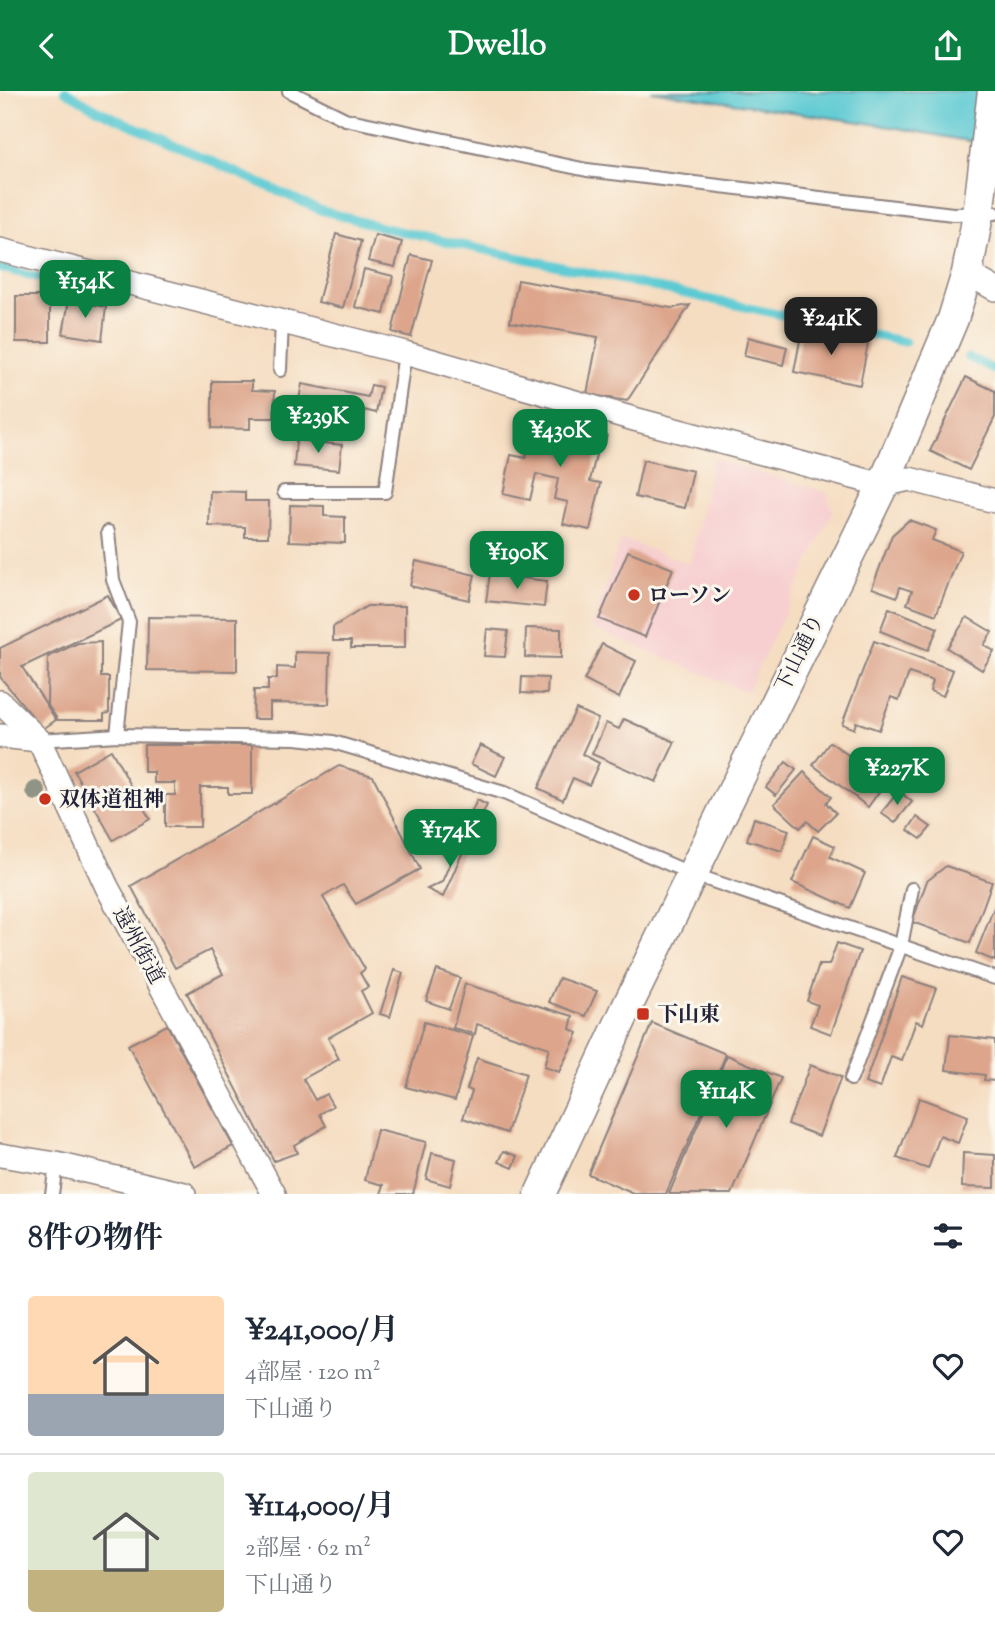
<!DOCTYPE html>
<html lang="ja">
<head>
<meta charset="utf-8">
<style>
	body { margin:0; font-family:"Sorts Mill Goudy","Noto Serif JP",serif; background:#f2f2f3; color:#1f2937; height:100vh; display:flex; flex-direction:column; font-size:26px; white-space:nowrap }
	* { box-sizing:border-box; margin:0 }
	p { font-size:23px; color:#747a83 }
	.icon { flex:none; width:38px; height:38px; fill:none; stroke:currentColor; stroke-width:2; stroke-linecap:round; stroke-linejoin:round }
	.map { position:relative; height:1103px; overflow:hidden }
	.drawer { display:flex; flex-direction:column; background:#fff; flex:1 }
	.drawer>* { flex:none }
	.price { position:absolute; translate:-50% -60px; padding:0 16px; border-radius:14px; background:#0b8043; color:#fff; font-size:23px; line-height:46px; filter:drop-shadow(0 2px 4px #0008) }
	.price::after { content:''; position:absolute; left:50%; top:42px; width:21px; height:16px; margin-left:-10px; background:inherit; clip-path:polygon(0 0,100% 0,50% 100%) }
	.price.on { background:#222; color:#fff }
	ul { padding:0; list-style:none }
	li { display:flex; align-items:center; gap:21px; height:175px; padding:0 28px }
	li+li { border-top:2px solid #e0e1e3 }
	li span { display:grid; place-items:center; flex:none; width:196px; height:140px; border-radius:7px; color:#555 }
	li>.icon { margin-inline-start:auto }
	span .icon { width:84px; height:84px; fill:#fffc; stroke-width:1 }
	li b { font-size:30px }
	h2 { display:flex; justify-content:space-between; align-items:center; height:84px; padding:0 28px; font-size:30px }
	header { display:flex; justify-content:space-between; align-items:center; height:91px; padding:0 28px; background:#0b8043; color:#fff; font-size:32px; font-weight:800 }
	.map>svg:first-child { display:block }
</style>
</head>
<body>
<header><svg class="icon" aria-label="back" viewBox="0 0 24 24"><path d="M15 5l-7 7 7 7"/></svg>Dwello<svg class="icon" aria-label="share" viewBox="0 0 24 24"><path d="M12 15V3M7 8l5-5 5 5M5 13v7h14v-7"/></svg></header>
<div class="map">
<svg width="995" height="1103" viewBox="0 0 995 1103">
	<rect width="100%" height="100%" fill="#fbf7ec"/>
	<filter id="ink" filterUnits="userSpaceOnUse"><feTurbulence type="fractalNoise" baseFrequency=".0143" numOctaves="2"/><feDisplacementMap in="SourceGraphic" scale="14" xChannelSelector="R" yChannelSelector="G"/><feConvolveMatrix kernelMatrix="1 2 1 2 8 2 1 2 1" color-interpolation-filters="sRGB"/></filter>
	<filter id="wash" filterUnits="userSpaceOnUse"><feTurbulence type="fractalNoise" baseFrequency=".00686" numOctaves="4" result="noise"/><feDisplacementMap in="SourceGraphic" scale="28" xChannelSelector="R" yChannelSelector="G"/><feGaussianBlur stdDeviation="1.57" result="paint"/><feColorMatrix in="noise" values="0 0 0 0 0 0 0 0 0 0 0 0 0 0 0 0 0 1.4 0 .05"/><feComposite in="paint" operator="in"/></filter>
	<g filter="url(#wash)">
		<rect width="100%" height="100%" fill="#f5ddc1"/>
		<!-- built -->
		<path fill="#f7cfd0" d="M713,367L826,401L833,420L747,601L592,537L621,448L690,473Z"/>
		<!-- water -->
		<path fill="#5dcad3" stroke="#407687" stroke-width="2" d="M651,0H995V55L887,35Z"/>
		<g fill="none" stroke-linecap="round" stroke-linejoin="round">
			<!-- stream -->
			<g stroke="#5dcad3" stroke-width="9">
				<path d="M65,0L100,20L320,119L385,137L905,251"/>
				<path d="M0,177L72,195"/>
				<path d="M968,266L995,279"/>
			</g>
		</g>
		<g id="blocks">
			<!-- building -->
			<g fill="#dda68c">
				<path d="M336,143L361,150L343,217L318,211Z"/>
				<path d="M375,144L402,151L395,176L368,170Z"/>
				<path d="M411,164L432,169L411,246L392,241Z"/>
				<path d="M364,178L393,185L384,223L355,216Z"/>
				<path d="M518,189L671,217L690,214L627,310L587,303L598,246L510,231Z"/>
				<rect x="16" y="205" width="34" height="46"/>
				<path d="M69,209L106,216L102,249L63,243Z"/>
				<path d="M802,239L868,252L860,294L794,281Z"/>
				<path d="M748,246L787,256L783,274L744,265Z"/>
				<path d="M966,286L995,300V326L969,379L930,360Z"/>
				<path d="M212,290H252V299L275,300L274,327H250V338L212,337Z"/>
				<path d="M302,293L368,306L371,294L381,296L376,322L364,319L359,342L295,329Z"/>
				<path d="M534,327L607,344L605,352L599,351L590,390L601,392L590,439L563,433L568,411L554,408L558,388L536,383L530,409L503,403L511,364L526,367Z"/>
				<path d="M296,349L342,354L339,379L294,375Z"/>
				<path d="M643,369L693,380L685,417L635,406Z"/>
				<path d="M210,400L245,401V410H269L268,446H245V436L209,435Z"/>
				<path d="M290,414L324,415V425L345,426V452L289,450Z"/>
				<path d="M909,429L936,439L932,449L961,460L936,524L907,513L912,500L900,496L897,506L872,497L892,444Z"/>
				<path d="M628,460L673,478L645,546L599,528Z"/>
				<path d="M416,470L475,484L469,509L410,495Z"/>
				<path d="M490,483L547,490L544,516L486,510Z"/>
				<path d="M108,504L121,529L22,576L56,629L43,638L0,586V557Z"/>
				<path d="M367,515H405V557H351V550H333V536Z"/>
				<path d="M889,517L938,537L928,559L880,540Z"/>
				<path d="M148,526L237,527V580L147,579Z"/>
				<path d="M967,526L992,541L984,554L994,560L982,579L947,557Z"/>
				<path d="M526,537L561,538V567L525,566Z"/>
				<path d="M487,538L508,540L505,566L484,565Z"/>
				<path d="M874,550L953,579L943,605L930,600L933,590L909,582L899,609L891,606L879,639L856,631L854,638L842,633Z"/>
				<path d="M101,551V586H109V622L104,623V629H58L47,613L48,566L78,552Z"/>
				<path d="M602,553L636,570L619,607L584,589Z"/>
				<path d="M295,561L330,562L329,613L270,612V628H253L254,599H268V588H277V576L295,577Z"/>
				<path d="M522,586L548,587L547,603L521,602Z"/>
				<path d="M576,618L598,628L582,663L599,672L589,694L573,687L563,709L538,697Z"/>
				<path d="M624,628L675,651L656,691L592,663L606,632L619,638Z"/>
				<path d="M830,651L886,691L868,716L813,674Z"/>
				<path d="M144,654H252V703H228V696H200V736H165V704H175V692H154V681H144Z"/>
				<path d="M480,654L505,666L496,685L471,673Z"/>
				<path d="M111,659L150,728L113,749L74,680Z"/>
				<path d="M786,671L796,679L776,704L766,696Z"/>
				<path d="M339,675L373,685L420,778L356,813L343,794L323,806L365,878L360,882L368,896L361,900L372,922L328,947L339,968L303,988L315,1009L326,1003L333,1015L320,1023L326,1035L294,1054L297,1062L274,1070L187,902L223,883L210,859L175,877L131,795Z"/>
				<path d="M804,681L831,706L826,712L836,722L818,740L807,730L800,737L774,713Z"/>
				<path d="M899,700L912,711L895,732L881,722Z"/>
				<path d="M477,709L487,714L475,739L465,735Z"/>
				<path d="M917,726L931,736L921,748L908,739Z"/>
				<path d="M754,727L789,739L782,760L747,749Z"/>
				<path d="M813,745L835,755L830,766L865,782L850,817L792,791Z"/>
				<path d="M461,746L468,749L443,806L427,798L442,791Z"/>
				<path d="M946,775L992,791L970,852L912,831L927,790Z"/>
				<path d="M995,814V870L976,862Z"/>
				<path d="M837,852L860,860L831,943L810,935L818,914L807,910L819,874H829Z"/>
				<path d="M394,879L403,882L390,926L380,923Z"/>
				<path d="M437,879L460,887L449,918L426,910Z"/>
				<path d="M902,886L936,897L923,933L916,930L902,970L891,966L880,997L865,992Z"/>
				<path d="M559,887L597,900L586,925L549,911Z"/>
				<path d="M465,893L573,925L570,938L578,942L559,981L544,976L549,957L477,933L475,943L453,937Z"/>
				<path d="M424,931L473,945L455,1009L406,996Z"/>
				<path d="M652,932L726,963L666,1103H634L588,1083Z"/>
				<path d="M167,934L233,1055L195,1076L128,954Z"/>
				<path d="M950,944L995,949V990L984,989L985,984L946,979Z"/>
				<path d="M727,964L781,987L732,1103H669Z"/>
				<path d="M477,967L526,983L507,1042L463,1027L472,1000L467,998Z"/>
				<path d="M810,974L841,986L819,1045L788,1033Z"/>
				<path d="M919,1007L968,1025L958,1052L940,1045L928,1078L897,1067Z"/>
				<path d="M377,1039L426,1051L413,1103H381L384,1094L365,1089Z"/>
				<path d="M504,1060L518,1065L513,1077L499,1071Z"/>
				<path d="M432,1062L456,1068L450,1095L426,1088Z"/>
				<path d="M963,1062L995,1064V1097L962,1096Z"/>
			</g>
		</g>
	</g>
	<g filter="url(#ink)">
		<use href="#blocks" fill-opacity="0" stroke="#8c807e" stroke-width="2"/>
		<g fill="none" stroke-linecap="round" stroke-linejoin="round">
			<!-- service casing -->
			<g stroke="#8c807e" stroke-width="16">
				<g id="service">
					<path d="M289,0L345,28L587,79L953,123L995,122"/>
					<path d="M280,279L282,230"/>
					<path d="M284,401H385L405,262"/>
					<path d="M108,441L113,489L129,531L117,644"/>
					<path d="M39,649L117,644L296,647L333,651L504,702L692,783L995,887"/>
					<path d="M851,988L901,855L912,798"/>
					<path d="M52,1103L56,1073"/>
				</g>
			</g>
			<!-- minor casing -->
			<g stroke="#8c807e" stroke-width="26">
				<g id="minor">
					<path d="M0,159L405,262L634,328L883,394L909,388L995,410"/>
					<path d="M967,182L995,198"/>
					<path d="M0,611L39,649L107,796L274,1103"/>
					<path d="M0,645L39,649"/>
					<path d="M0,1064L56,1073L184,1103"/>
				</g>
			</g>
			<!-- tertiary casing -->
			<g stroke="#8c807e" stroke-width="33">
				<path id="tertiary" d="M540,1103L629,912L883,394L953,228L967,182L978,124L993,0"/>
			</g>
			<!-- service -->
			<use href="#service" stroke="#fff" stroke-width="12"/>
			<!-- minor -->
			<use href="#minor" stroke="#fff" stroke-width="23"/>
			<!-- tertiary -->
			<use href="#tertiary" stroke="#fff" stroke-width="30"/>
		</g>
		<!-- trees -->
		<circle fill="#909487" cx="36" cy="700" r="10"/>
	</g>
	<!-- markers -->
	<g fill="#c8321e" stroke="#fbf7ec" stroke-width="2.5">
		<circle cx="634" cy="504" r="7"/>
		<circle cx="45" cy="708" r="7"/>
		<rect x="636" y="916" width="14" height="14" rx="3.5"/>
	</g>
	<g text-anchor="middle" stroke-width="6" stroke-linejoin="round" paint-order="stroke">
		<!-- poi labels -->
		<g font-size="21" font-weight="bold" fill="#22223b" stroke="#fbf7ec" text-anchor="start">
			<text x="648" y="511">ローソン</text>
			<text x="59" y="715">双体道祖神</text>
			<text x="657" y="930">下山東</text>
		</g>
		<!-- street labels -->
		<g font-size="21" fill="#22223b" stroke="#fbf7ec">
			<text transform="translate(799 562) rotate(-64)" y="7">下山通り</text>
			<text transform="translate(139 854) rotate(62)" y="7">遠州街道</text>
		</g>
	</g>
</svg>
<b class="price" style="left:85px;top:229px">¥154K</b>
<b class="price on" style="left:831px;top:266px">¥241K</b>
<b class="price" style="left:318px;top:364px">¥239K</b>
<b class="price" style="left:560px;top:378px">¥430K</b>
<b class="price" style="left:517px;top:500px">¥190K</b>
<b class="price" style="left:897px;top:716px">¥227K</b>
<b class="price" style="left:450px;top:778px">¥174K</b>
<b class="price" style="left:726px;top:1039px">¥114K</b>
</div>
<section class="drawer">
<h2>8件の物件<svg class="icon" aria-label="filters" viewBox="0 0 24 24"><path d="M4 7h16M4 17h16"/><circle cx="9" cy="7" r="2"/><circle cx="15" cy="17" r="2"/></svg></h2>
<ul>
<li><span style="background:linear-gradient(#ffd9b3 70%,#9aa5b1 0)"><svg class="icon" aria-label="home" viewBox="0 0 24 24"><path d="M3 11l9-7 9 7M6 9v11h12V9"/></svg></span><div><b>¥241,000/月</b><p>4部屋 · 120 m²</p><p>下山通り</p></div><svg class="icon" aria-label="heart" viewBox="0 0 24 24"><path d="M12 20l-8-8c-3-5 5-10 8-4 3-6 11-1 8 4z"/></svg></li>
<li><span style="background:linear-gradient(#dfe7d0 70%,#c2b280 0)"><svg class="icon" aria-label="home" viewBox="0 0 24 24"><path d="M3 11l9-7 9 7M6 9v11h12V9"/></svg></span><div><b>¥114,000/月</b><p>2部屋 · 62 m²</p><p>下山通り</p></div><svg class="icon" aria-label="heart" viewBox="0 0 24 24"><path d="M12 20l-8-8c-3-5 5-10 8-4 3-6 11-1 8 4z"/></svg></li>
</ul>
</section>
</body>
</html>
